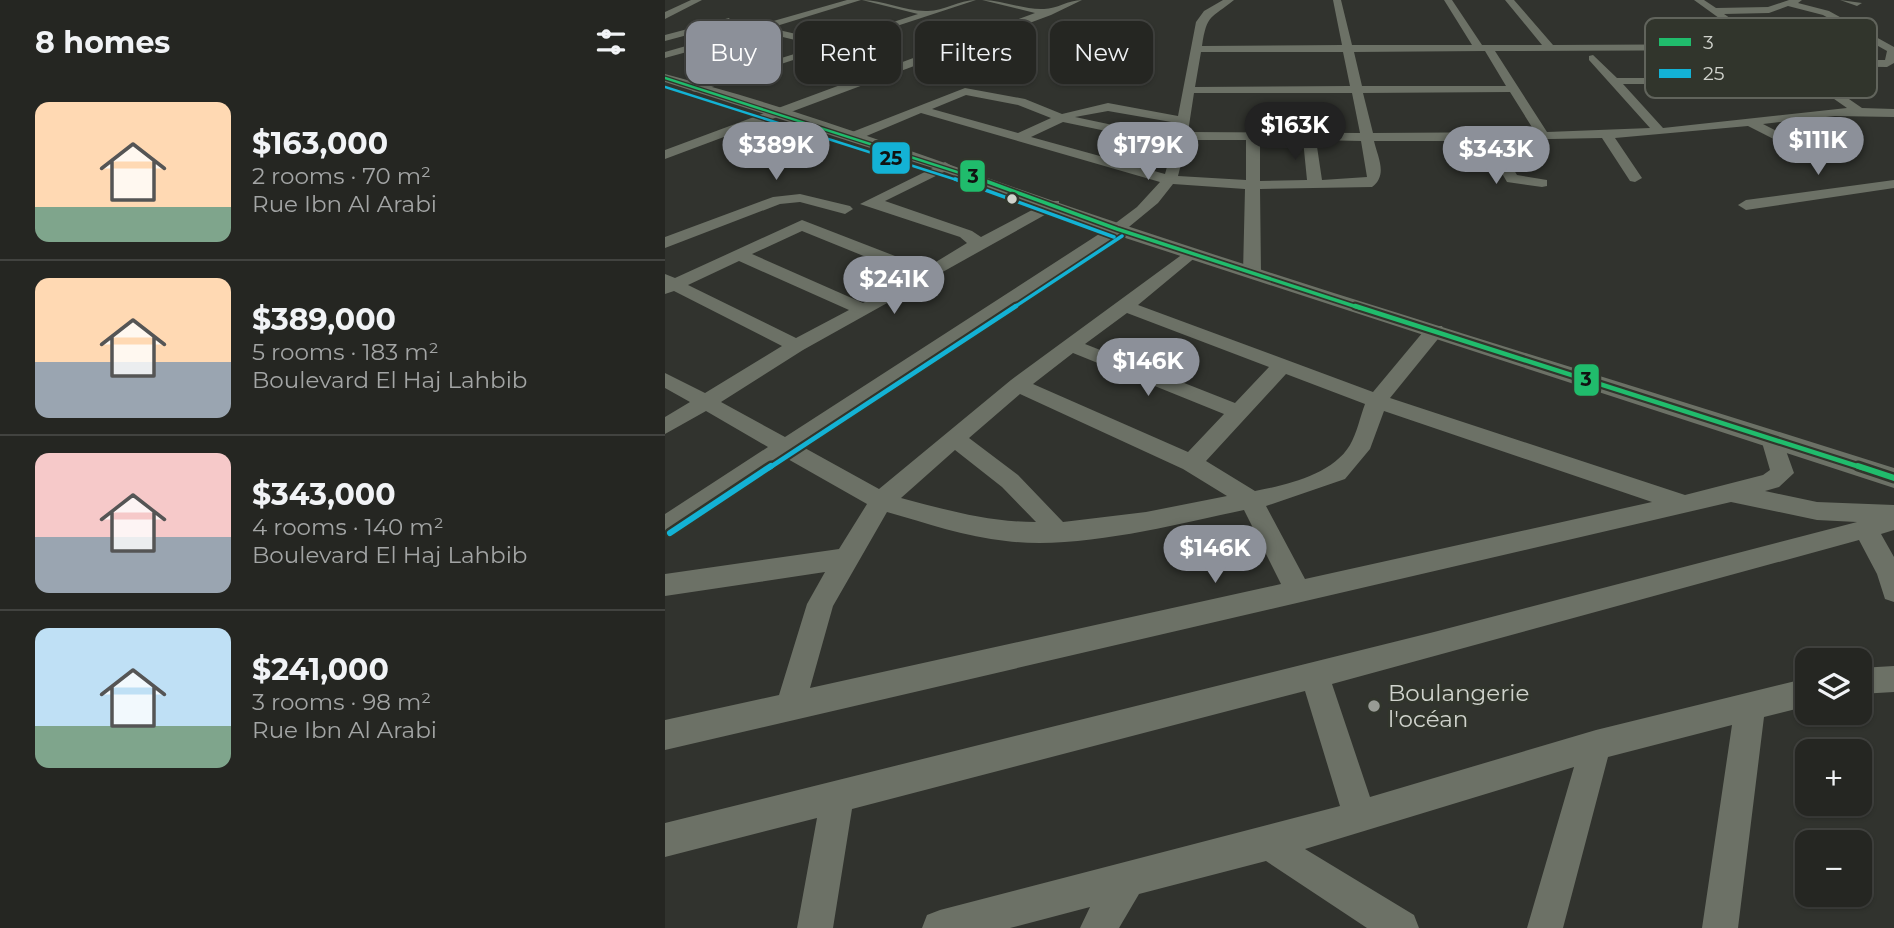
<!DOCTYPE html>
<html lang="en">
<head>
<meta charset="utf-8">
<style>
	body { margin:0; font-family:Montserrat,sans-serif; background:#2d2e2a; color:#f1f3f6; height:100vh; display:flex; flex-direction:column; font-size:26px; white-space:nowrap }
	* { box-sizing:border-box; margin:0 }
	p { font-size:23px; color:#a3a5a5 }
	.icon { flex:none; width:38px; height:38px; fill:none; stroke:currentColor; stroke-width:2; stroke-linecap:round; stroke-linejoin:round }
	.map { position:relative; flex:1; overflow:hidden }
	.sheet { display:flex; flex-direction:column; background:#252622; width:665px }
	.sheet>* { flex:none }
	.top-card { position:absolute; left:21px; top:21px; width:665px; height:63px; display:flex; gap:14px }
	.fabs { position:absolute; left:1130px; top:648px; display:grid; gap:14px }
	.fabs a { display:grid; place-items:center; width:77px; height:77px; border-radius:14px; background:#252622; box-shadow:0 2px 5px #0004,0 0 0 2px #424340; font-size:35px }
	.price { position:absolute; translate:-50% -60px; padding:0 16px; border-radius:24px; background:#8c9099; color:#fff; font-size:23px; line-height:46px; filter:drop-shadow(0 2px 4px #0008) }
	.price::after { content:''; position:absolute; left:50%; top:42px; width:21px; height:16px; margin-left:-10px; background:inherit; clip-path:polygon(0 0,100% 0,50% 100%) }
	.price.selected { background:#222; color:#fff }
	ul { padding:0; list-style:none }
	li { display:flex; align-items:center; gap:21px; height:175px; padding:0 35px }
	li+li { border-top:2px solid #424340 }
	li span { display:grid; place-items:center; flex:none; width:196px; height:140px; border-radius:14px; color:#555 }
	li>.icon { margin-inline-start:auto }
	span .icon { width:84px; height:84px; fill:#fffc; stroke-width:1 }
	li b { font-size:30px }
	h2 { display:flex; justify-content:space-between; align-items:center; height:84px; padding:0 35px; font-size:30px }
	.tag { padding:0 24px; border-radius:14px; background:#252622; box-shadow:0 2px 5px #0004,0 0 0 2px #424340; font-size:24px; line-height:63px }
	.tag.selected { background:#8c9099; color:#fff }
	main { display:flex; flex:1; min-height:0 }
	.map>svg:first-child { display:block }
</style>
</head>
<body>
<main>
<section class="sheet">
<h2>8 homes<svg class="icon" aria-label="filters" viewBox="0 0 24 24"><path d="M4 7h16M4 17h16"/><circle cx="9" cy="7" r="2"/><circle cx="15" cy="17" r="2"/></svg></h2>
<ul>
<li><span style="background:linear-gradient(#ffd9b3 75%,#7fa58c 0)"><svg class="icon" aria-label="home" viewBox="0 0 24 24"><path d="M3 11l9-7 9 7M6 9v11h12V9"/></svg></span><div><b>$163,000</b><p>2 rooms · 70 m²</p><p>Rue Ibn Al Arabi</p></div></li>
<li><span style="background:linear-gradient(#ffd9b3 60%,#9aa5b1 0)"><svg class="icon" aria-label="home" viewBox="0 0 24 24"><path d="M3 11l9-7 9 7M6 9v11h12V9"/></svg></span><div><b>$389,000</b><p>5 rooms · 183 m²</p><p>Boulevard El Haj Lahbib</p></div></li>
<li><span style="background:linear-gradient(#f6c9c9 60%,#9aa5b1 0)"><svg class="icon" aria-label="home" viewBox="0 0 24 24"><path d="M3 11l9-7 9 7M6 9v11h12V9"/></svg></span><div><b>$343,000</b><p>4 rooms · 140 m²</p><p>Boulevard El Haj Lahbib</p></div></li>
<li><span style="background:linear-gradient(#bfe0f5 70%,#7fa58c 0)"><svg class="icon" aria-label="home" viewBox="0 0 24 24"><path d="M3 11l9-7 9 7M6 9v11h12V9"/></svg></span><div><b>$241,000</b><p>3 rooms · 98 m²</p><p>Rue Ibn Al Arabi</p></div></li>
</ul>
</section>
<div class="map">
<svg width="1229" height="928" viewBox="0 0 1229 928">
	<rect width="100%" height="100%" fill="#31332e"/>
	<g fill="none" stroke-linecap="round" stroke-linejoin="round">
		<!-- minor -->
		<g fill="#6c7166" fill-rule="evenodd">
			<path d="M26,0H37L0,19V12Z"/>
			<path d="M182,0H196L105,28L166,42L253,14L197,0C219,0 241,12 263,11C279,11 294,0 311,0L31,92L27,91V87L99,64L40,47L0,58V52ZM94,31L97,32L155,46L110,60L51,44Z"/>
			<path d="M317,0C337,0 359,10 379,9C392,9 403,0 417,0L386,15L0,159V150L370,13Z"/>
			<path d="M558,0H569C546,19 542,13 537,46L677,45L668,0H676L687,45H807L779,0H787L817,45H877L840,0H849L888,45L1090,44L1029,0H1039L1051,8L1103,7L1124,0H1137L1133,3L1164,11L1229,47V63L1222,67L1136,66L1197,108L1229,109V117L1170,116L1098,124L1133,142L1135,145L1128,149L1083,126L950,138L977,178L970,182L965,181L937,138L831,140L852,175L882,180V186L877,187L842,182L818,141H709C713,158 723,175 707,187L595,189L596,273L587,278L578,273L580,189L508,184L493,203L459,231L138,447L214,489L346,380L526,248L532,250V256L473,305L708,392L763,326H777L779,330L777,334L725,398L1020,495L1098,475L1105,470L1096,439L1099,434H1115L1129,473L1114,487L1100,491L1152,502L1229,505V530L1216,534L1229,557V602L1220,599L1212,574L1194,540L667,684L705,797L931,730L1143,678V706L1099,717L1073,928H1037L1067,725L943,757L898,928H862L909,767L640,849L749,915L754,928H702L601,861L474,894L454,928H415L425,907L345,928H257L262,915L275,910L675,806L640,691L187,809L168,928H132L152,818L0,857V823L769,632L1192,522L1152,520L1066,502L0,750V720L114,695L142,604L160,572L0,596V574L174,549L202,504L121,458L0,535V514L103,447L41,411L0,434V417L25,402L0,388V373L40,393L117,346L9,291L0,294V274L10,278L137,220L261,268L302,243L295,237L195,204L280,162L287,166L285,169L220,201L307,231L316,237L384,201H394V207L138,350L56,402L120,437L448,225L472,207L495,182L256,113L192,140H182V134L300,88L360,99L397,114L443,103L513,116L531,22L539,11ZM1123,6L1158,15L1222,51L1220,60H1127L1059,14L1104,13ZM1099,50L1182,108L998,128L958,84H1090L1096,81L1090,78H952L928,55L924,56V60L985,128L882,132L830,51ZM820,51L841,86H697L689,52ZM536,52H678L685,86L530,87ZM845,92L870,132L708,133L698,93ZM529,93H687L695,133L523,132ZM301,95L353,105L386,118L353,133L267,109ZM443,111L512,123L509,138L410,117ZM398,122L508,145L500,174L366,137ZM522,140H581V180L513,176ZM595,140H638L642,180L595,181ZM651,140L696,141L702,177L657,180ZM137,231L248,276L198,303L87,254ZM74,261L184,310L131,338L23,285ZM462,313L604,367L570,403L420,344ZM408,353L559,414L523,452L368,384ZM621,374L700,404C695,417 692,433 685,445C667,475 621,485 590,491L541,461ZM355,394L518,469L562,496L481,512L398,522L353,475L304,438ZM719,411L987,502L640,579L601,506L680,479L705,449ZM290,450L337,487L371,522C324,522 281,510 236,498ZM579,510L616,584L145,688L168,606L222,512C261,523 301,537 341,541C414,550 508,525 579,510Z"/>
			<path d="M1175,0L1197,3L1192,6Z"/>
			<path d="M64,18L67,23L0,41V35Z"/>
			<path d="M160,19L178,24L180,26L175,29L157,24Z"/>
			<path d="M1229,180V188L1081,210L1073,205L1081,200Z"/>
			<path d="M135,194L185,206L188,209L180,214L135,202L115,204L0,248V237L108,197Z"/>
			<path d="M1229,666V692L1195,694V668Z"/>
		</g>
		<!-- tertiary -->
		<path fill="#6c7166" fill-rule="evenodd" d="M0,74C157,115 308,175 462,226C716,310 973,387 1229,468V488L445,233L274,170L0,82Z"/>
		<!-- bus-1-far3 casing -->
		<g stroke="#31352c" stroke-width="5">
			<path id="bus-1-far3" d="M0,78L320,181"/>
		</g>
		<!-- bus-1-far2 casing -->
		<g stroke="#31352c" stroke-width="7">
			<path id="bus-1-far2" d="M315,179L452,229L695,308"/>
		</g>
		<!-- bus-1-far1 casing -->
		<g stroke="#31352c" stroke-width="9">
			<path id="bus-1-far1" d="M690,306L1198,468"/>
		</g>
		<!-- bus-1 casing -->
		<g stroke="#31352c" stroke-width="11">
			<path id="bus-1" d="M1193,466L1229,478"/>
		</g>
		<!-- bus-2-far3 casing -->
		<g stroke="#31352c" stroke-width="5">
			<path id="bus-2-far3" d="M0,87L295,181"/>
		</g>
		<!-- bus-2-far2 casing -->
		<g stroke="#31352c" stroke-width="7">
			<g id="bus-2-far2">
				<path d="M290,179L449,237"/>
				<path d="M348,308L457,236"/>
			</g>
		</g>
		<!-- bus-2-far1 casing -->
		<g stroke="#31352c" stroke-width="9">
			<path id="bus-2-far1" d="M104,468L351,306"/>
		</g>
		<!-- bus-2 casing -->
		<g stroke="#31352c" stroke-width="11">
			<path id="bus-2" d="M5,533L106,466"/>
		</g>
		<!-- bus-1-far3 -->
		<use href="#bus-1-far3" stroke="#20bc6c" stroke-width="2.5"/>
		<!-- bus-1-far2 -->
		<use href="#bus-1-far2" stroke="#20bc6c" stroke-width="3.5"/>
		<!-- bus-1-far1 -->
		<use href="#bus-1-far1" stroke="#20bc6c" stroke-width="4.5"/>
		<!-- bus-1 -->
		<use href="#bus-1" stroke="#20bc6c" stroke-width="6"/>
		<!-- bus-2-far3 -->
		<use href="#bus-2-far3" stroke="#13b2d5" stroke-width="2.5"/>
		<!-- bus-2-far2 -->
		<use href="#bus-2-far2" stroke="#13b2d5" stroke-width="3.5"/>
		<!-- bus-2-far1 -->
		<use href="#bus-2-far1" stroke="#13b2d5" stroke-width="4.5"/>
		<!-- bus-2 -->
		<use href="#bus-2" stroke="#13b2d5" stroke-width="6"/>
	</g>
	<!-- markers -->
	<circle fill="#d0d3cd" stroke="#31352c" stroke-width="2.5" cx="347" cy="199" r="6"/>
	<circle fill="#989b95" stroke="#31352c" stroke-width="2.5" cx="709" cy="706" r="7"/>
	<g text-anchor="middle" stroke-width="5" stroke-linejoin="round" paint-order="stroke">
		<!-- near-poi labels -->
		<g font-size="23" fill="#d0d3cd" stroke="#31352c" text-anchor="start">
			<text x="723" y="701">Boulangerie<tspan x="723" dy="26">l'océan</tspan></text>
		</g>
	</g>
	<!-- legend -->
	<rect x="980" y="18" width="232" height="80" rx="10" fill="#31352c" stroke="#61645c" stroke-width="2"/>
	<rect x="994" y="38" width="32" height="8" fill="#20bc6c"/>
	<rect x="994" y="69" width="32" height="9" fill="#13b2d5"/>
	<g font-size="19" fill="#d0d3cd">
		<text x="1038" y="49">3</text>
		<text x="1038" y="80">25</text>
	</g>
	<g stroke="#31352c" stroke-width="2.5">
		<rect x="206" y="141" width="40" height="34" rx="7" fill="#13b2d5"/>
		<rect x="294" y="159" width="27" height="34" rx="7" fill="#20bc6c"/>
		<rect x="908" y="363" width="27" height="34" rx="7" fill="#20bc6c"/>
	</g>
	<g font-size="19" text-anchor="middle" font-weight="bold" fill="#111">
		<text x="226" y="165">25</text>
		<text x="308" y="183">3</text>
		<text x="921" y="386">3</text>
	</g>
</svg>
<div class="fabs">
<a><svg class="icon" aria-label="layers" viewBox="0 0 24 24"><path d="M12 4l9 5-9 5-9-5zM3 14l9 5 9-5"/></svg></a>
<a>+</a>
<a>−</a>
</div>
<b class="price selected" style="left:630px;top:162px">$163K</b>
<b class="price" style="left:1153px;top:177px">$111K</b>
<b class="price" style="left:111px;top:182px">$389K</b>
<b class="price" style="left:483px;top:182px">$179K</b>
<b class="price" style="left:831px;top:186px">$343K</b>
<b class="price" style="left:229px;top:316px">$241K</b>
<b class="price" style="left:483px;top:398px">$146K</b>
<b class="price" style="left:550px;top:585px">$146K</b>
<div class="top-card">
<a class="tag selected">Buy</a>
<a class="tag">Rent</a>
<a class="tag">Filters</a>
<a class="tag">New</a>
</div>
</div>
</main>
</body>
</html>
